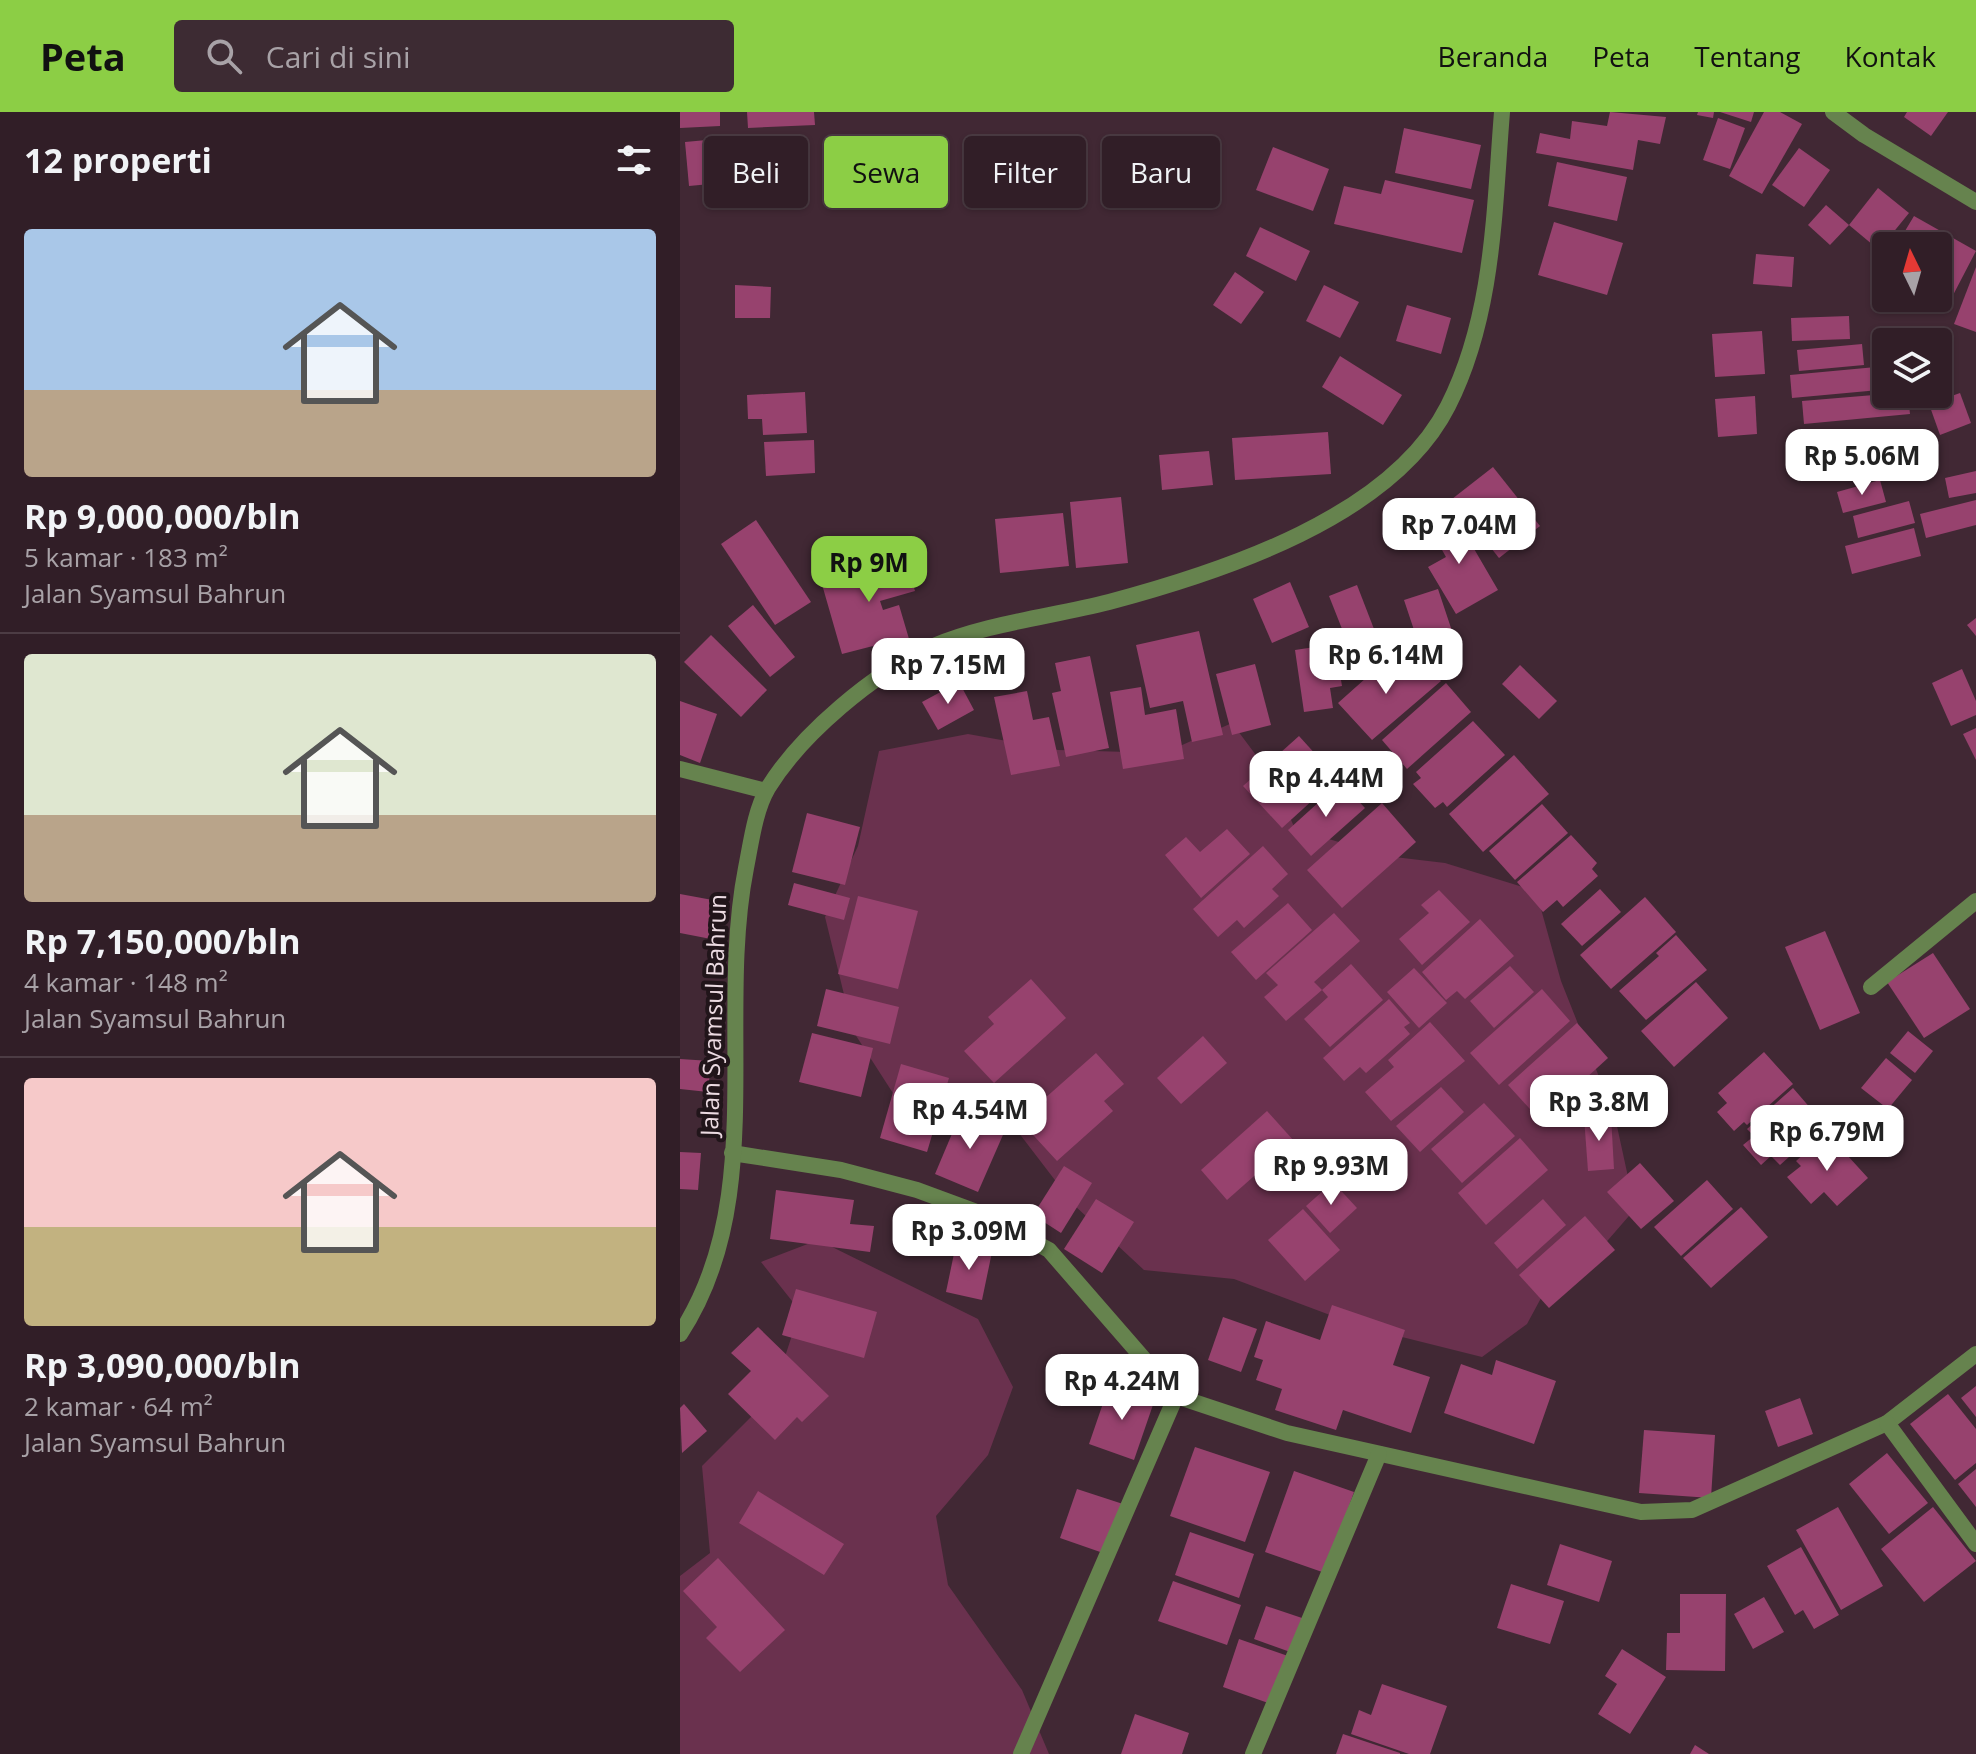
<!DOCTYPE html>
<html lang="id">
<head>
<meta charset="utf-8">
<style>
	body { margin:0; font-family:"Open Sans",sans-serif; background:#3d2b33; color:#f1f3f6; height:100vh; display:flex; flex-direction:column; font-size:30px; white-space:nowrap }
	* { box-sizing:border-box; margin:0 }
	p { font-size:26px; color:#a8a2a7 }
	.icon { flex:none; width:44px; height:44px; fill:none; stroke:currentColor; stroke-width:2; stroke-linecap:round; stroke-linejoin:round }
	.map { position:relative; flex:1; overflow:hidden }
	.side { display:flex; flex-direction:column; background:#311e27; width:680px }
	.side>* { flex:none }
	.top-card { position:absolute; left:24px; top:24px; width:760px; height:72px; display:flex; gap:16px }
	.needle { width:52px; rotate:355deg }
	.fabs { position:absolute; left:1192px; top:120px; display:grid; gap:16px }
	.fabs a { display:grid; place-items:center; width:80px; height:80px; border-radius:8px; background:#311e27; box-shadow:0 2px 6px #0004,0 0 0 2px #4c3c44; font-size:40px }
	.price { position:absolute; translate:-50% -68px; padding:0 18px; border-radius:16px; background:#fff; color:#222; font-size:26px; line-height:52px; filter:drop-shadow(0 2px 4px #0008) }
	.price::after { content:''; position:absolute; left:50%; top:48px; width:24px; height:18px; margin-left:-12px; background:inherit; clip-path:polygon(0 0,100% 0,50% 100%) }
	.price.selected { background:#8cce45; color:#111 }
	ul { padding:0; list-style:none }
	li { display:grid; align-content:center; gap:16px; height:424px; padding:0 24px }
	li+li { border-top:2px solid #4c3c44 }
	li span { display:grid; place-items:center; height:248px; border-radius:8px; color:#555 }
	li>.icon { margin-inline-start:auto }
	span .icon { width:144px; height:144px; fill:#fffc; stroke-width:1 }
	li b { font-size:34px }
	h2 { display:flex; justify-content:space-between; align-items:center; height:96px; padding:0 24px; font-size:34px }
	.chip { padding:0 28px; border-radius:8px; background:#311e27; box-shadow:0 2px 6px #0004,0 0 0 2px #4c3c44; font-size:28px; line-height:72px }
	.chip.selected { background:#8cce45; color:#111 }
	header { display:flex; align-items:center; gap:48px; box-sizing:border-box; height:112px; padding:0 40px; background:#8cce45; color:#111 }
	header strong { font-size:38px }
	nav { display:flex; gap:44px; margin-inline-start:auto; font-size:28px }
	.search { width:560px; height:72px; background:#3d2b33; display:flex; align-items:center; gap:20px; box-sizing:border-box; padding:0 28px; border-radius:8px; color:#a8a2a7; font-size:30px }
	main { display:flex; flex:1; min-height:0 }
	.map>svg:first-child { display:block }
</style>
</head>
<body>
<header>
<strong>Peta</strong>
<div class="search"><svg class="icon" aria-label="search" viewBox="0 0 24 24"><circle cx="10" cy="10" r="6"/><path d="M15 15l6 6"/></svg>Cari di sini</div>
<nav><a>Beranda</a><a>Peta</a><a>Tentang</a><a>Kontak</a></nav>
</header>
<main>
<section class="side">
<h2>12 properti<svg class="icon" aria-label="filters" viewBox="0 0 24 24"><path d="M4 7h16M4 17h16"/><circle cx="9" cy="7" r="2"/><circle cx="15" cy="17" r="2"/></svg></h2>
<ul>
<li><span style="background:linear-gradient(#a9c7e8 65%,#b9a48a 0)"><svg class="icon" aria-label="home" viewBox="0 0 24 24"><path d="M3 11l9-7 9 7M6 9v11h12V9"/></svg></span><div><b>Rp 9,000,000/bln</b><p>5 kamar · 183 m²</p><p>Jalan Syamsul Bahrun</p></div></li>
<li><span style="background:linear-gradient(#dfe7d0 65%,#b9a48a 0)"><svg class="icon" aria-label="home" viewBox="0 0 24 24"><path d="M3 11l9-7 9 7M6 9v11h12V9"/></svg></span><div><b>Rp 7,150,000/bln</b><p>4 kamar · 148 m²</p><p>Jalan Syamsul Bahrun</p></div></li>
<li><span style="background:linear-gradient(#f6c9c9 60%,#c2b280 0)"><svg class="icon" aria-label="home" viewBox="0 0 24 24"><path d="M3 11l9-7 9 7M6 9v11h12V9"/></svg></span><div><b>Rp 3,090,000/bln</b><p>2 kamar · 64 m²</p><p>Jalan Syamsul Bahrun</p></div></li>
</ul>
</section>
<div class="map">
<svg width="1296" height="1642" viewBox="0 0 1296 1642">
	<rect width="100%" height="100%" fill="#412834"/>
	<!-- green -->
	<g fill="#6a314e">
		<path d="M552,611L593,666L615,717L706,744L765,751L856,779L881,869L935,1005L955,1097L922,1135L867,1175L847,1212L802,1245L682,1215L554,1167L464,1158L394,1093L335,1016L227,1003L173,919L145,805L178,734L199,639L288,622L378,638L484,641Z"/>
		<path d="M138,1128L298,1207L333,1275L308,1343L256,1404L268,1473L342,1578L369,1642H0V1464L30,1441L22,1354L92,1284L120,1199L81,1150Z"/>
	</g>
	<!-- building -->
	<g fill="#97426e">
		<path d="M0,0H40V14L0,16Z"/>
		<path d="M67,0H134L135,13L68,16Z"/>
		<path d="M930,0L986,5L980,32L958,28L953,58L856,41L860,21L890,27L892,9L927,14Z"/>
		<path d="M1018,0H1034L1033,6L1017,3Z"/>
		<path d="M1040,0H1074L1071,10Z"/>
		<path d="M1084,0H1100L1122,12L1082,82L1049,64Z"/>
		<path d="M1227,0H1268L1251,24L1224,5Z"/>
		<path d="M1038,6L1065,16L1050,57L1023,48Z"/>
		<path d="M724,16L801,33L791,77L715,61Z"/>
		<path d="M81,23L85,67L9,74L5,30Z"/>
		<path d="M593,35L649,57L633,99L576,78Z"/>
		<path d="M1119,36L1150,58L1124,95L1092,73Z"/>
		<path d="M877,50L947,65L937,109L868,94Z"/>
		<path d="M705,68L794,88L782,141L654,112L664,74L701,82Z"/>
		<path d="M1198,76L1229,101L1199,138L1169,113Z"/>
		<path d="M1146,93L1169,113L1150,133L1128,113Z"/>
		<path d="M1234,104L1296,139L1271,187L1258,179V134H1216Z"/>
		<path d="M874,110L943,131L927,183L858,163Z"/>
		<path d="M580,115L630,139L616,169L566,144Z"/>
		<path d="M1076,142L1114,145L1112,175L1073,172Z"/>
		<path d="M1296,155V220L1274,212Z"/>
		<path d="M555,160L584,180L561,212L533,193Z"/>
		<path d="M55,173L91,175L90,206H55Z"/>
		<path d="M644,173L679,190L660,226L626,209Z"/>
		<path d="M727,193L771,206L761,242L716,229Z"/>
		<path d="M1169,204L1170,227L1112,229L1111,206Z"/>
		<path d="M1082,219L1085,262L1035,265L1032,222Z"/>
		<path d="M1182,232L1184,253L1119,259L1117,238Z"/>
		<path d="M660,244L722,283L703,313L642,275Z"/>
		<path d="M1196,255L1199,278L1112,286L1110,263Z"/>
		<path d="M125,280L127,321L83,323L82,307H68L67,283Z"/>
		<path d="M1280,281L1291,311L1260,323L1249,292Z"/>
		<path d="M1206,282H1228L1230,302L1124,312L1122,289Z"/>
		<path d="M1075,284L1077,322L1038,325L1035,287Z"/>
		<path d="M648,320L651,362L555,368L552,326Z"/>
		<path d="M134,328L135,361L86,364L84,330Z"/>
		<path d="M529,339L533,373L482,378L479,343Z"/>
		<path d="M813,355L860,414L819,446L772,387Z"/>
		<path d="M1296,359V381L1269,386L1265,366Z"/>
		<path d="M1200,368L1206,390L1163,401L1157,380Z"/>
		<path d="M441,385L448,451L396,456L390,390Z"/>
		<path d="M1296,388V413L1246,426L1240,402Z"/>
		<path d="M1229,389L1235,411L1178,426L1173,404Z"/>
		<path d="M772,399L818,478L776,502L748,455L766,445L748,413Z"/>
		<path d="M383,401L389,454L320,461L315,407Z"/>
		<path d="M76,408L131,490L95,513L41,432Z"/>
		<path d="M1234,416L1241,444L1172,462L1165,434Z"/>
		<path d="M223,438L235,479L200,489L203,498L219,493L232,537L197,547L193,534L162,542L139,462Z"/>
		<path d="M610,470L629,515L592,531L573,487Z"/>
		<path d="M677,473L694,517L666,527L649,484Z"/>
		<path d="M758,477L775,528L741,539L724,488Z"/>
		<path d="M73,493L115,545L90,565L48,514Z"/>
		<path d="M1296,506V524L1287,513Z"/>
		<path d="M519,519L543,623L512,630L503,589L470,596L456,533Z"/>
		<path d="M31,523L87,578L61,605L4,550Z"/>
		<path d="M655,532L662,574L650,576L653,596L624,600L615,538Z"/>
		<path d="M714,541L737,568L750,557L761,569L692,628L658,591Z"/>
		<path d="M410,544L429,636L386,645L372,581L381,579L375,551Z"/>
		<path d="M575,552L591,613L552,623L536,562Z"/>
		<path d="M840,553L877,589L859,607L822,572Z"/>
		<path d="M1282,557L1296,589V603L1271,614L1252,571Z"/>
		<path d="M279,570L294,598L258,618L242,590Z"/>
		<path d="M766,571L791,600L727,657L702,628Z"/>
		<path d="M461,575L465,603L496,597L504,647L443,657L430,580Z"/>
		<path d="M347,579L353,608L369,605L380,654L331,663L314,585Z"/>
		<path d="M0,589L37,602L20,651L0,643Z"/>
		<path d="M793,609L825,643L767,695L763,690L755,696L733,672L741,666L736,660Z"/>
		<path d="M1296,616V648L1283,622Z"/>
		<path d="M619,624L657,666L602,716L563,674Z"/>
		<path d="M834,643L869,682L803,740L769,702Z"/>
		<path d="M661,670L685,696L631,744L608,718Z"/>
		<path d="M702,691L736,730L662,796L627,758Z"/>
		<path d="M862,692L888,721L835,768L809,739Z"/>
		<path d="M127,701L180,715L165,773L112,760Z"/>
		<path d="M547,717L570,742L521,786L485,743L506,725L520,740Z"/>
		<path d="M891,723L917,751L912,757L918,764L883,795L877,788L863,800L837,770Z"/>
		<path d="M583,734L608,762L592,777L599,784L564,816L557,808L538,825L513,797Z"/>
		<path d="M114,771L170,786L164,808L108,793Z"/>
		<path d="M920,777L941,800L902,834L881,812Z"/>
		<path d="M759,778L790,810L742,853L719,827L749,801L741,793Z"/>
		<path d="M0,782L38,789L31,827L0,821Z"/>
		<path d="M178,784L238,799L218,877L158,862Z"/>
		<path d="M965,785L996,820L931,877L900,843Z"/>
		<path d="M608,791L632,818L576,868L551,840Z"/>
		<path d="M654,801L680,829L634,870L642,878L671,852L703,888L650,935L624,907L648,885L642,878L606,909L584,885L598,873L586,861Z"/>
		<path d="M800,807L834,844L785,887L777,879L766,888L742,860Z"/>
		<path d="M1145,819L1180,901L1140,918L1105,835Z"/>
		<path d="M996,823L1027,858L966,908L939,879L979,844L976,841Z"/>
		<path d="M1253,841L1290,897L1244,926L1207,870Z"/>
		<path d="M830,854L854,880L814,916L790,889Z"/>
		<path d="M734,856L767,891L739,916L707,880Z"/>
		<path d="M351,867L386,906L314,971L284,939L314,912L308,905Z"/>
		<path d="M1016,870L1048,906L994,955L961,919Z"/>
		<path d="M146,877L219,895L210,932L137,914Z"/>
		<path d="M862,877L890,909L819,973L790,941Z"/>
		<path d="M709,887L730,911L724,915L730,922L686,961L680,955L664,969L643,946Z"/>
		<path d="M750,910L785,949L711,1009L685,980L714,955L708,948Z"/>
		<path d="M897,911L928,946L860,1008L828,973Z"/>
		<path d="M1228,919L1253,939L1235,961L1210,941Z"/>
		<path d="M132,921L193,936L181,985L119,970Z"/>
		<path d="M523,924L547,951L501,992L477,966Z"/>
		<path d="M1084,940L1113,972L1067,1013L1064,1010L1054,1019L1037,1000L1047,991L1038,981Z"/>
		<path d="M416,941L444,972L424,989L433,999L377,1049L343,1012L367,990L364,987Z"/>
		<path d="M1206,946L1232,968L1208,997L1181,976Z"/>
		<path d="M0,947L31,949L28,980L0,977Z"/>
		<path d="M221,952L269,966L247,1040L200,1026Z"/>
		<path d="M761,975L784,1000L740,1040L716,1014Z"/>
		<path d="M1113,976L1145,1013L1100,1053L1091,1044L1081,1053L1063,1033L1074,1024L1067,1017Z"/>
		<path d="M804,991L835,1024L782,1071L751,1037Z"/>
		<path d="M282,998L326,1016L298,1080L255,1062Z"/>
		<path d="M587,999L614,1029L547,1088L521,1058Z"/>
		<path d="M931,1004L934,1057L908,1059L904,1005Z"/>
		<path d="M1147,1021L1188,1066L1157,1094L1144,1080L1131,1092L1107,1065L1121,1054L1116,1049Z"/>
		<path d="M840,1026L868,1058L806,1113L778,1081Z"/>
		<path d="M0,1040L21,1041L18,1078L0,1077Z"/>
		<path d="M960,1051L994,1089L961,1117L927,1080Z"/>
		<path d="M384,1054L412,1071L381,1121L353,1103Z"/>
		<path d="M1027,1068L1053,1097L1001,1144L974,1115Z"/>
		<path d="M653,1070L677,1096L650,1121L626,1094Z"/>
		<path d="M96,1078L174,1088L170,1112L194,1114L190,1140L90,1127Z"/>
		<path d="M416,1087L454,1110L422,1161L384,1137Z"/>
		<path d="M863,1087L886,1113L837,1157L814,1131Z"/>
		<path d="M1061,1095L1088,1125L1031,1176L1003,1146Z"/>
		<path d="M623,1097L660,1138L625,1169L588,1128Z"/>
		<path d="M905,1104L935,1138L869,1196L839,1163Z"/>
		<path d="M276,1132L312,1140L302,1188L266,1180Z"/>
		<path d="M116,1177L197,1200L184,1246L102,1223Z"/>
		<path d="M652,1193L725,1218L713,1253L750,1265L731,1321L663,1298L656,1318L595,1298L602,1277L576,1268L583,1248L574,1245L586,1209L640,1228Z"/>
		<path d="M543,1205L577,1217L561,1260L528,1248Z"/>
		<path d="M78,1215L149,1284L122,1310L117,1305L95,1328L48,1282L71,1259L51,1241Z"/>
		<path d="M816,1248L876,1269L854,1332L764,1301L781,1252L812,1263Z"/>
		<path d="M430,1271L475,1287L454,1348L409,1332Z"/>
		<path d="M1296,1274V1305L1281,1286Z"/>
		<path d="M1268,1282L1296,1317V1351L1275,1368L1230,1312Z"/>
		<path d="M1120,1286L1133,1322L1098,1335L1085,1299Z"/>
		<path d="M4,1292L27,1319L2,1341L0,1296Z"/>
		<path d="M964,1318L1035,1323L1031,1386L959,1381Z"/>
		<path d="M515,1335L590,1360L565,1430L490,1404Z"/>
		<path d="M1207,1341L1248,1391L1209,1422L1169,1372Z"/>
		<path d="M1296,1357V1395L1278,1372Z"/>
		<path d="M614,1359L674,1380L645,1461L585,1440Z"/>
		<path d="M397,1377L443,1392L426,1442L380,1426Z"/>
		<path d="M78,1379L164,1432L144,1463L59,1411Z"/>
		<path d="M1158,1395L1203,1474L1161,1498L1116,1418Z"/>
		<path d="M1253,1395L1296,1449L1244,1490L1201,1437Z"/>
		<path d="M510,1420L574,1442L559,1486L495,1463Z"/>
		<path d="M880,1432L932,1449L919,1490L867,1473Z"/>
		<path d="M1121,1435L1159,1503L1134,1517L1123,1498L1115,1503L1087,1454Z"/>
		<path d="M38,1446L105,1518L60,1560L26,1526L37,1515L3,1479Z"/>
		<path d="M493,1469L561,1493L547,1533L478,1509Z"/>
		<path d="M831,1472L884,1489L870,1532L817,1516Z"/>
		<path d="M1000,1482H1046L1045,1559L986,1558L987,1521H1000Z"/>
		<path d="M1084,1485L1104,1520L1073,1537L1054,1502Z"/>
		<path d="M586,1494L625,1507L613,1541L574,1527Z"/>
		<path d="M559,1527L608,1544L591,1592L543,1575Z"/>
		<path d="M942,1537L986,1565L950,1622L918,1602L937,1572L925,1564Z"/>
		<path d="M702,1572L767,1594L750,1642H729L671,1622L679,1598L691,1603Z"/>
		<path d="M455,1602L509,1621L502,1642H441Z"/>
		<path d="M663,1622L720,1641V1642H656Z"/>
		<path d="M1015,1633L1029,1642H1010Z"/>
	</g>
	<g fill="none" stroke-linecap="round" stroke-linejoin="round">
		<!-- street -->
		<g stroke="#66834e" stroke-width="16">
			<path d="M1153,0L1184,23L1296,90"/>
			<path d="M0,657L86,679"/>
			<path d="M1191,875L1296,789"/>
			<path d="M52,1041L161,1058L237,1078L302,1102L369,1138L496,1284L607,1321L961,1400L1012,1398L1207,1311L1296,1242"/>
			<path d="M0,1222C89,1087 36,908 66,756C71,731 75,698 88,676C121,622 194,561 251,535C308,511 370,505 429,490C542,460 712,405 768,294C814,203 814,99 822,0"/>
			<path d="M1207,1311L1296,1432"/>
			<path d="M341,1642L496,1284"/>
			<path d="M573,1642L699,1342"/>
		</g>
	</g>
	<g text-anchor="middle" stroke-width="8" stroke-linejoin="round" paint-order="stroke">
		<!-- street labels -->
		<g font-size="24" fill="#ecdbe2" stroke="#21151a">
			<text transform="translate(34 903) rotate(-88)" y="8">Jalan Syamsul Bahrun</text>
		</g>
	</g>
</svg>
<div class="fabs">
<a><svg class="needle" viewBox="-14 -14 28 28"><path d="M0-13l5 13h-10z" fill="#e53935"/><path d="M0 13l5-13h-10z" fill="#a8a2a7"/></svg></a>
<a><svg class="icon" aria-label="layers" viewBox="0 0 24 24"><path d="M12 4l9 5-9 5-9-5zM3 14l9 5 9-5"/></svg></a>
</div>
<b class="price" style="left:1182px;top:385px">Rp 5.06M</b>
<b class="price" style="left:779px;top:454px">Rp 7.04M</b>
<b class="price selected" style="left:189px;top:492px">Rp 9M</b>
<b class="price" style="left:706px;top:584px">Rp 6.14M</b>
<b class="price" style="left:268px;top:594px">Rp 7.15M</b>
<b class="price" style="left:646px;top:707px">Rp 4.44M</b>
<b class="price" style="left:919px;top:1031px">Rp 3.8M</b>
<b class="price" style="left:290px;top:1039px">Rp 4.54M</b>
<b class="price" style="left:1147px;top:1061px">Rp 6.79M</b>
<b class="price" style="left:651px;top:1095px">Rp 9.93M</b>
<b class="price" style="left:289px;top:1160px">Rp 3.09M</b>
<b class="price" style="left:442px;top:1310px">Rp 4.24M</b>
<div class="top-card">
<a class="chip">Beli</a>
<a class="chip selected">Sewa</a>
<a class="chip">Filter</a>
<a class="chip">Baru</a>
</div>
</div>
</main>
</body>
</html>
